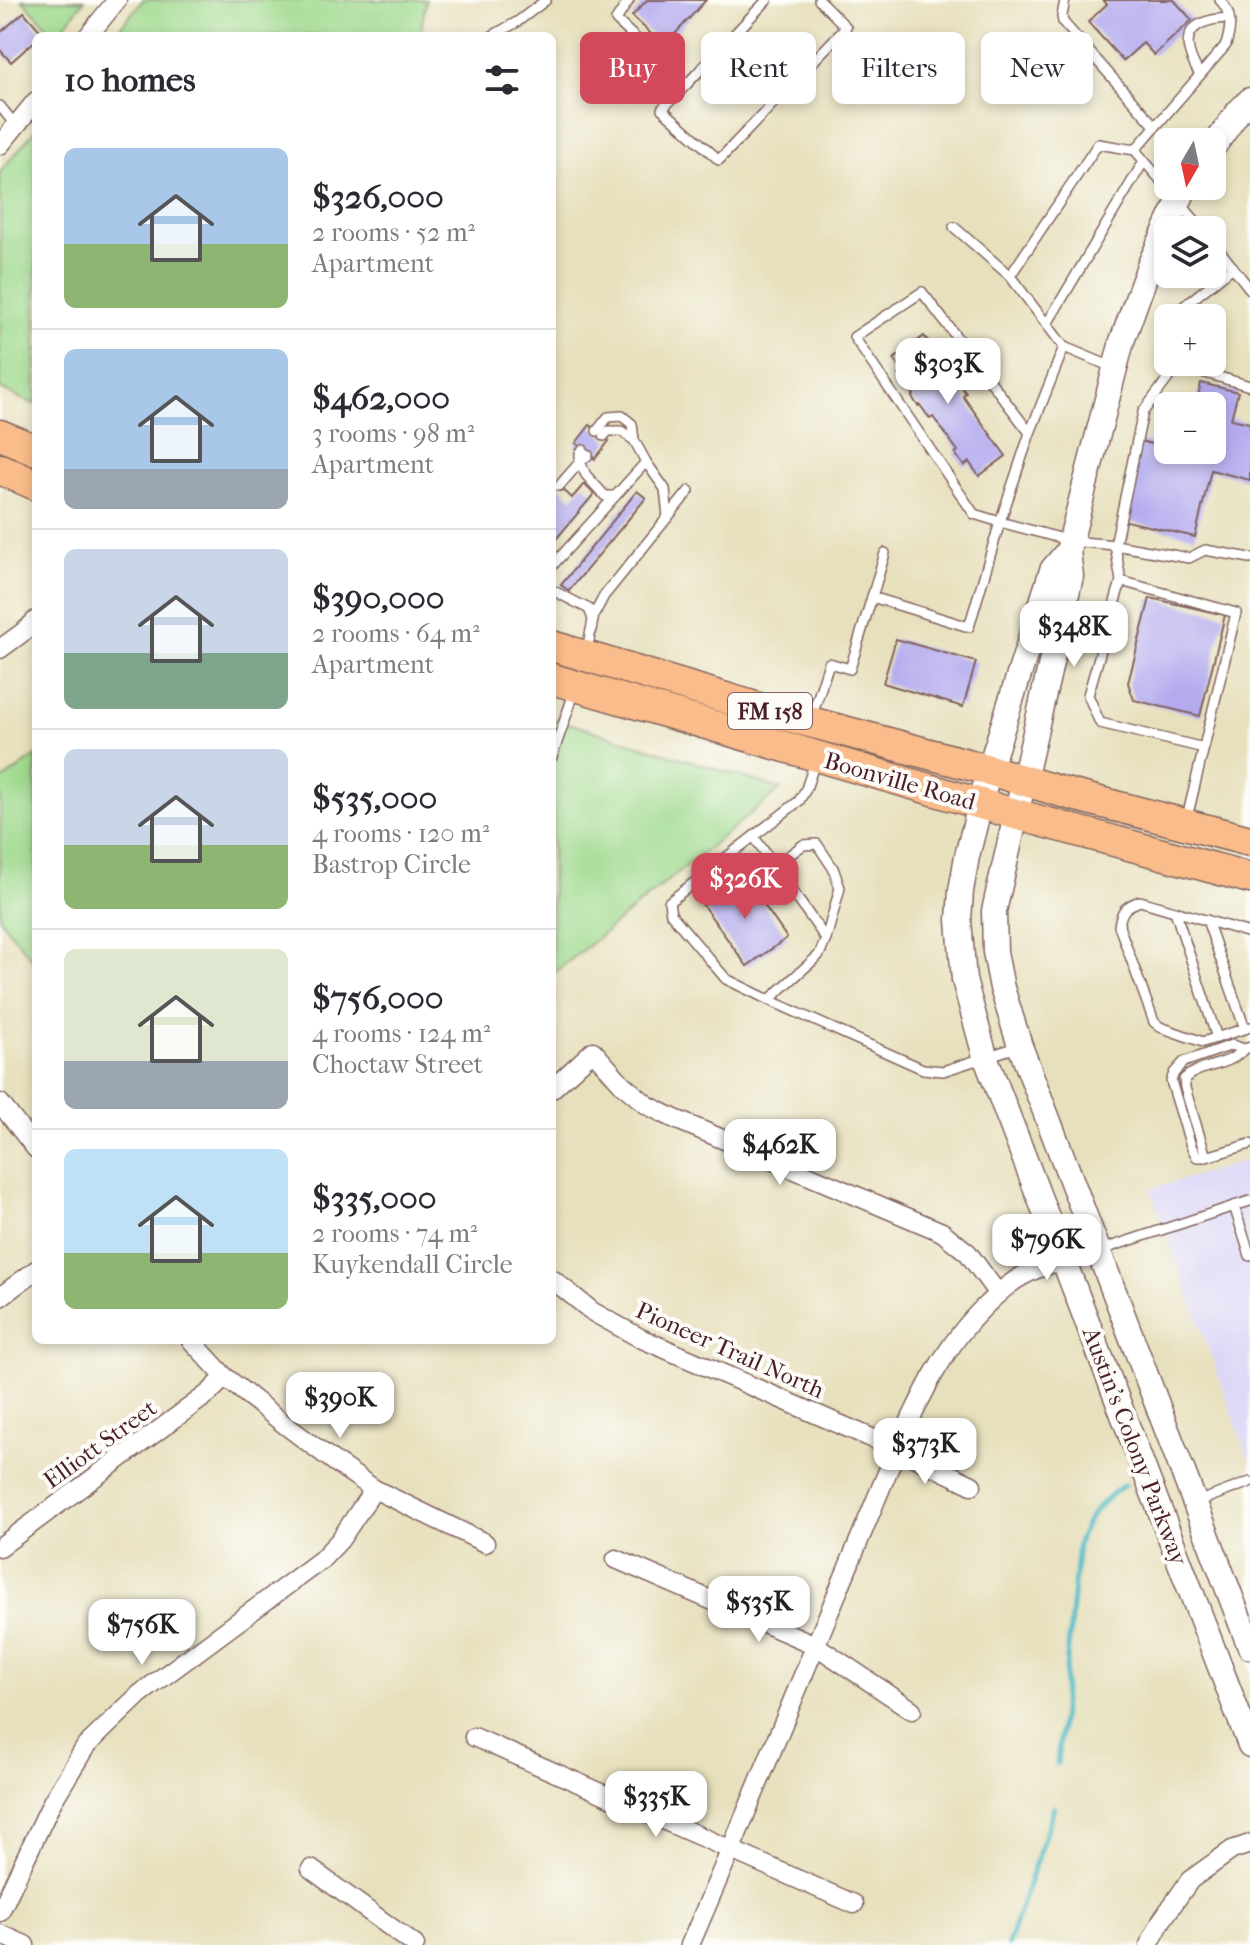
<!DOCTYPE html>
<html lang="en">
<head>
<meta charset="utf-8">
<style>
	body { margin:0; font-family:"IM FELL French Canon",serif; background:#f7f7f7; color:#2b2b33; height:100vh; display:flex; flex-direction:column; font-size:30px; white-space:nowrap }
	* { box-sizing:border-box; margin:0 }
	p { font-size:26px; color:#7c7c81 }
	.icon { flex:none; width:44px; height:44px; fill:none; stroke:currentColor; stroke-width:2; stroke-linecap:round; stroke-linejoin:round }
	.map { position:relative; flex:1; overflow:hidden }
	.details { position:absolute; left:32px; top:32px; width:524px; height:1312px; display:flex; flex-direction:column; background:#fff; border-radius:12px; box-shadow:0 4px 12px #0003 }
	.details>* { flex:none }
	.guide { position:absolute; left:580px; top:32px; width:550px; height:72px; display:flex; gap:16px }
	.needle { width:52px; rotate:189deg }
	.tools { position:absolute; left:1154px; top:128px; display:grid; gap:16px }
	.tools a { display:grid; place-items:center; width:72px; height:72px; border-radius:12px; background:#fff; box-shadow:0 4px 12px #0003; font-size:40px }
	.price { position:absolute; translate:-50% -68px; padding:0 18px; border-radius:16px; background:#fff; color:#222; font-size:26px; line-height:52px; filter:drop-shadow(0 2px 4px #0008) }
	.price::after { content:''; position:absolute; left:50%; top:48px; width:24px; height:18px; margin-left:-12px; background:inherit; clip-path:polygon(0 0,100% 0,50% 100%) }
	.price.on { background:#d1495b; color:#fff }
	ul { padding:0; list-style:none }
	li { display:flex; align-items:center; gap:24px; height:200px; padding:0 32px }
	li+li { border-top:2px solid #e1e1e2 }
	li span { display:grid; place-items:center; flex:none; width:224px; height:160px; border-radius:12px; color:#555 }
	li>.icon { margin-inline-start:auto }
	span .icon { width:96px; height:96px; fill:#fffc; stroke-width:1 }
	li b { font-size:34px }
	h2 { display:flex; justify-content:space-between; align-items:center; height:96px; padding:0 32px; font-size:34px }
	.chip { padding:0 28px; border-radius:12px; background:#fff; box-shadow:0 4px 12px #0003; font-size:28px; line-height:72px }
	.chip.on { background:#d1495b; color:#fff }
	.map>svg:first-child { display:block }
</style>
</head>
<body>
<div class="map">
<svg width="1250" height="1945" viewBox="0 0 1250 1945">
	<rect width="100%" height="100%" fill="#fdfcf7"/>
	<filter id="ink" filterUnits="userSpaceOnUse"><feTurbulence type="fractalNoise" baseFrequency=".0125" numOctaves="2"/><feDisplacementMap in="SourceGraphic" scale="16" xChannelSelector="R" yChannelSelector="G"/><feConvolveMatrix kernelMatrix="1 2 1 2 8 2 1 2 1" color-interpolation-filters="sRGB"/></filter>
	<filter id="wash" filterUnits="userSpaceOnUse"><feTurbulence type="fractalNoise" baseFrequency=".006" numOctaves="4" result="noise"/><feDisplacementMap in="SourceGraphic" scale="32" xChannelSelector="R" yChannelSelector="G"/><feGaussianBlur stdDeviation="1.8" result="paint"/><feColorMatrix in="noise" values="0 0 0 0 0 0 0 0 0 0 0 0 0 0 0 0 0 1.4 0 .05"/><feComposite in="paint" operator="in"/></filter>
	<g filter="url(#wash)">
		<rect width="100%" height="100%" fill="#e7e0bd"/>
		<!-- built -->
		<path fill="#dbd6f7" d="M1250,1160V1462L1150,1189Z"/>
		<!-- green -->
		<g fill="#9fd98d" stroke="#747c5c" stroke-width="2">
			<path d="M22,0H84L57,36Z"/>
			<path d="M143,0H426L420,36H113Z"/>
			<path d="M36,129V405L0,389V172Z"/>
			<path d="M552,718L781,789L552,975Z"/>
			<path d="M36,756V964L0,919V782Z"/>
		</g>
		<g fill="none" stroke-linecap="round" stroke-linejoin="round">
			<!-- stream -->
			<g stroke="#4bb9c4" stroke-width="5">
				<path d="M1057,1764L1078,1544C1089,1512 1098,1505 1124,1485"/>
				<path d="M1008,1945L1054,1807"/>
			</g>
		</g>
		<g id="blocks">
			<!-- building -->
			<g fill="#b4abef">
				<path d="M647,0H706L664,46L632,16Z"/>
				<path d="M1103,0H1174L1192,20L1154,55L1143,43L1123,61L1088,22L1107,4Z"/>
				<path d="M24,12L43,34L36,36V40L11,62L0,50V33Z"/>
				<path d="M924,336L966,393L963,396L1006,456L979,476L969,462L964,466L955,453L958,451L933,417L930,419L920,405L918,406L912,397L914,395L899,375L903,371L894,359Z"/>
				<path d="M1201,383L1238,392L1231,419L1250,423V480L1211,470L1195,537L1122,520L1140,441L1168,448V450H1212V406H1196Z"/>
				<path d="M590,425L609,441L595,459L576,443Z"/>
				<path d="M552,479L572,498L584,484L594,494L552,544Z"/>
				<path d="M637,491L646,498L569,591L561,585Z"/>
				<path d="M1150,598L1225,615L1200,716L1134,700L1128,683Z"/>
				<path d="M896,639L976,662L963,707L883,683Z"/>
				<path d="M743,875L787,938L747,966L702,904Z"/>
			</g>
		</g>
	</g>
	<g filter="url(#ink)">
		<use href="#blocks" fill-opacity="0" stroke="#81635e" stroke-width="2"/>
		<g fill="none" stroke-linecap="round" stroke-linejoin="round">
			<!-- service casing -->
			<g stroke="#81635e" stroke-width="12">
				<g id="service">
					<path d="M629,0L616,20L686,85L767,0"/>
					<path d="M1065,0L1062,16L1063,22L1155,126"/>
					<path d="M492,36L517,22L546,0"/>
					<path d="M1200,75C1178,39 1186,20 1229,18"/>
					<path d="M686,85L662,109L719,160L846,27L819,0"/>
					<path d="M0,106L16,126"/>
					<path d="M954,227L1010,276"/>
					<path d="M1203,230L1135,150L1226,45C1231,28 1233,14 1220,0"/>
					<path d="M1212,241L1250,289"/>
					<path d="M1182,318L1183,307L1233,267"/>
					<path d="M1047,324L1144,161"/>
					<path d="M1178,362V365L1143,412L1115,545L1121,581L1236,613L1186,822"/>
					<path d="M1178,365L1250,386"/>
					<path d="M1112,367L1064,347L1010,276L1098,144L1135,150"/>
					<path d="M597,431L608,417L622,416L632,424L634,440"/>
					<path d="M1030,433L922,292L854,337L974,514L1000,522L1030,433L1064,347"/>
					<path d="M604,436L608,431H621L634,440L646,462L665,489L668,517"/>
					<path d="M588,455L580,462L586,475L605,496H613"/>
					<path d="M559,486L580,462V453L583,450"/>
					<path d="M552,566L646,462"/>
					<path d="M1121,581L1088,695L1100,723L1204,748"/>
					<path d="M552,590L589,609L593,619"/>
					<path d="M872,597L885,553"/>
					<path d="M587,650L594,615L604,596L689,491"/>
					<path d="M812,716L829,663L850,669L872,597L969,627L1000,522L1071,541L1115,545L1189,558L1205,550L1250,558"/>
					<path d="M552,757L575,690"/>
					<path d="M816,759L806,789L799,801L669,902L671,914L726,979L769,1000L923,1069L943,1071L1020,1046"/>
					<path d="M754,837L826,939L819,955L769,1000"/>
					<path d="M775,866L803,845L817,844L833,868L840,888L826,939"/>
					<path d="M1175,911L1217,1038"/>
					<path d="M1207,920L1245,1029"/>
					<path d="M1250,933L1140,901C1126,906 1121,910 1119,926L1154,1022L1160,1027L1203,1042L1250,1027"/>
					<path d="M1244,1049L1232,1045L1184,1062L1174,1073L1171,1081L1191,1146L1197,1157H1206L1250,1144"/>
					<path d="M1206,1157L1185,1088L1184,1079C1198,1066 1217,1067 1233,1058C1240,1054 1242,1049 1250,1047"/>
					<path d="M1234,1206L1250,1201"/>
					<path d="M1101,1250L1234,1206L1250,1256"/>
					<path d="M1197,1502L1250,1482"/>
				</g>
			</g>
			<!-- minor casing -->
			<g stroke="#81635e" stroke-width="21">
				<g id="minor">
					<path d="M88,36L117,0"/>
					<path d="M0,145L36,101"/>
					<path d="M0,649L26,630L36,620"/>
					<path d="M552,1089L593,1051L623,1085L647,1105L675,1119L942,1232L968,1253L998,1294"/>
					<path d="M0,1103L36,1149"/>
					<path d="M552,1279L593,1312L640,1338L897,1449L972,1485"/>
					<path d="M0,1297L36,1270"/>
					<path d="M191,1340L225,1377L284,1424L335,1462L374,1489L485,1543"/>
					<path d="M0,1547L209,1393L225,1377"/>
					<path d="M616,1559L815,1645L912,1710"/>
					<path d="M474,1737L854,1904"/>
					<path d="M311,1869L415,1945"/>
					<path d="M0,1912L52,1802L86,1746L140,1694L321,1560L340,1540L374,1489"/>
					<path d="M0,1934L25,1945"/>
					<path d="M690,1945L731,1849L897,1449C921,1396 944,1345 987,1304C998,1293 1012,1281 1026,1274C1041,1266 1061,1261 1078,1256"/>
					<path d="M1149,1945L1162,1920L1190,1880L1232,1850L1250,1844"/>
				</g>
			</g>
			<!-- tertiary casing -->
			<g stroke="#81635e" stroke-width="27">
				<g id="tertiary">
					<path d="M1212,149L1238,112L1250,100"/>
					<path d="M1186,186L1149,266L1122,341L1068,551L1071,576L994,911L995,952L1002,988L1020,1046L1250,1647"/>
					<path d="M1068,551L1052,570L989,770L967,856L961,891L959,920L964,980L985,1056L1250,1745"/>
				</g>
			</g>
			<!-- primary casing -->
			<g stroke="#81635e" stroke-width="33">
				<g id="primary">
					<path d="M0,435L36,450"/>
					<path d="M0,469L36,485"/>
					<path d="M552,646L769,711L989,770L1065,793L1250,841"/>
					<path d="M552,679L1015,814L1250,878"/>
				</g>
			</g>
			<!-- service -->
			<use href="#service" stroke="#fff" stroke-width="9"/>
			<!-- minor -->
			<use href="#minor" stroke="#fff" stroke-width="18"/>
			<!-- tertiary -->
			<use href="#tertiary" stroke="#fff" stroke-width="24"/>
			<!-- primary -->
			<use href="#primary" stroke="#f9bc8a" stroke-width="30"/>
		</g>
	</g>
	<g text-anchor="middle" stroke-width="8" stroke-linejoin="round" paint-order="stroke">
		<!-- shield labels -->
		<rect fill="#fdfcf7" stroke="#806168" stroke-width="2" x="728" y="693" width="84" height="36" rx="6"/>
		<g font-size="22" font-weight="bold" fill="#4a1f2b">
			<text x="770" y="719">FM 158</text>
		</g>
		<!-- street labels -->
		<g font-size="24" fill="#4a1f2b" stroke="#fdfcf7">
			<text transform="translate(900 781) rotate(16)" y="8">Boonville Road</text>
			<text transform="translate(730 1350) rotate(24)" y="8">Pioneer Trail North</text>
			<text transform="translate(100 1444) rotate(-36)" y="8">Elliott Street</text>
			<text transform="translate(1135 1446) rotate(69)" y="8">Austin's Colony Parkway</text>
		</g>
	</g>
</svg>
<div class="tools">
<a><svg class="needle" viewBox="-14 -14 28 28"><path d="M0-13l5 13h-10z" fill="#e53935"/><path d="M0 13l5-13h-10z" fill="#7c7c81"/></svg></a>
<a><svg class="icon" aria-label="layers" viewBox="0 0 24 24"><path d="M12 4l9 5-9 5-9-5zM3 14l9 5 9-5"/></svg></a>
<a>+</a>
<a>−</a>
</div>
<b class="price" style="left:948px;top:406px">$303K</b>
<b class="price" style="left:1074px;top:669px">$348K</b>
<b class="price on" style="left:745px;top:921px">$326K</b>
<b class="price" style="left:780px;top:1187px">$462K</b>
<b class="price" style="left:1047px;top:1282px">$796K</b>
<b class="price" style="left:340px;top:1440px">$390K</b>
<b class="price" style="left:925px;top:1486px">$373K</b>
<b class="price" style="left:759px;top:1644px">$535K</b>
<b class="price" style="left:142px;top:1667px">$756K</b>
<b class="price" style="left:656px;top:1839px">$335K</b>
<div class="guide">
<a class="chip on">Buy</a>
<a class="chip">Rent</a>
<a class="chip">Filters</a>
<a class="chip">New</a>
</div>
<section class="details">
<h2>10 homes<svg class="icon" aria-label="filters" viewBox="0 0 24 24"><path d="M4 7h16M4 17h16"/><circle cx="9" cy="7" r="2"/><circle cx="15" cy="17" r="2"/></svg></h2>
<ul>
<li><span style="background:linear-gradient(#a9c7e8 60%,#8fb573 0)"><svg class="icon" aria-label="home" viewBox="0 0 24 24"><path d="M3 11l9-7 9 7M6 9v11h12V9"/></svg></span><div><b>$326,000</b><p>2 rooms · 52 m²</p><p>Apartment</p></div></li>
<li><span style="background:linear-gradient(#a9c7e8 75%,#9aa5b1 0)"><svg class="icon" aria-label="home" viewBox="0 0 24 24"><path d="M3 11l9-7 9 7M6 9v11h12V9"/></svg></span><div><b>$462,000</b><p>3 rooms · 98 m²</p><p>Apartment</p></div></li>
<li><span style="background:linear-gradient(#c9d6e8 65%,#7fa58c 0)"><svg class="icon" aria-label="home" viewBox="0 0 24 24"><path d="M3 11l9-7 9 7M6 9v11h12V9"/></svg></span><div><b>$390,000</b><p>2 rooms · 64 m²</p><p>Apartment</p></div></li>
<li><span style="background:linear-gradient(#c9d6e8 60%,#8fb573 0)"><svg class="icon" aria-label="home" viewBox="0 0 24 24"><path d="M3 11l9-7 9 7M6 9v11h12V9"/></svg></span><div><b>$535,000</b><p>4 rooms · 120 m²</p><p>Bastrop Circle</p></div></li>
<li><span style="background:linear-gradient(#dfe7d0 70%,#9aa5b1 0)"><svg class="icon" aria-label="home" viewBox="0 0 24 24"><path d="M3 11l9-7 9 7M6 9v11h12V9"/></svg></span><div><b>$756,000</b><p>4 rooms · 124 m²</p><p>Choctaw Street</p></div></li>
<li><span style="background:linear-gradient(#bfe0f5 65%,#8fb573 0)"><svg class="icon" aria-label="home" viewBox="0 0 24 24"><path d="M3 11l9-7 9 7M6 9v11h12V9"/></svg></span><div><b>$335,000</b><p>2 rooms · 74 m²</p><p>Kuykendall Circle</p></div></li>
</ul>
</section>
</div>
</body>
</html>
